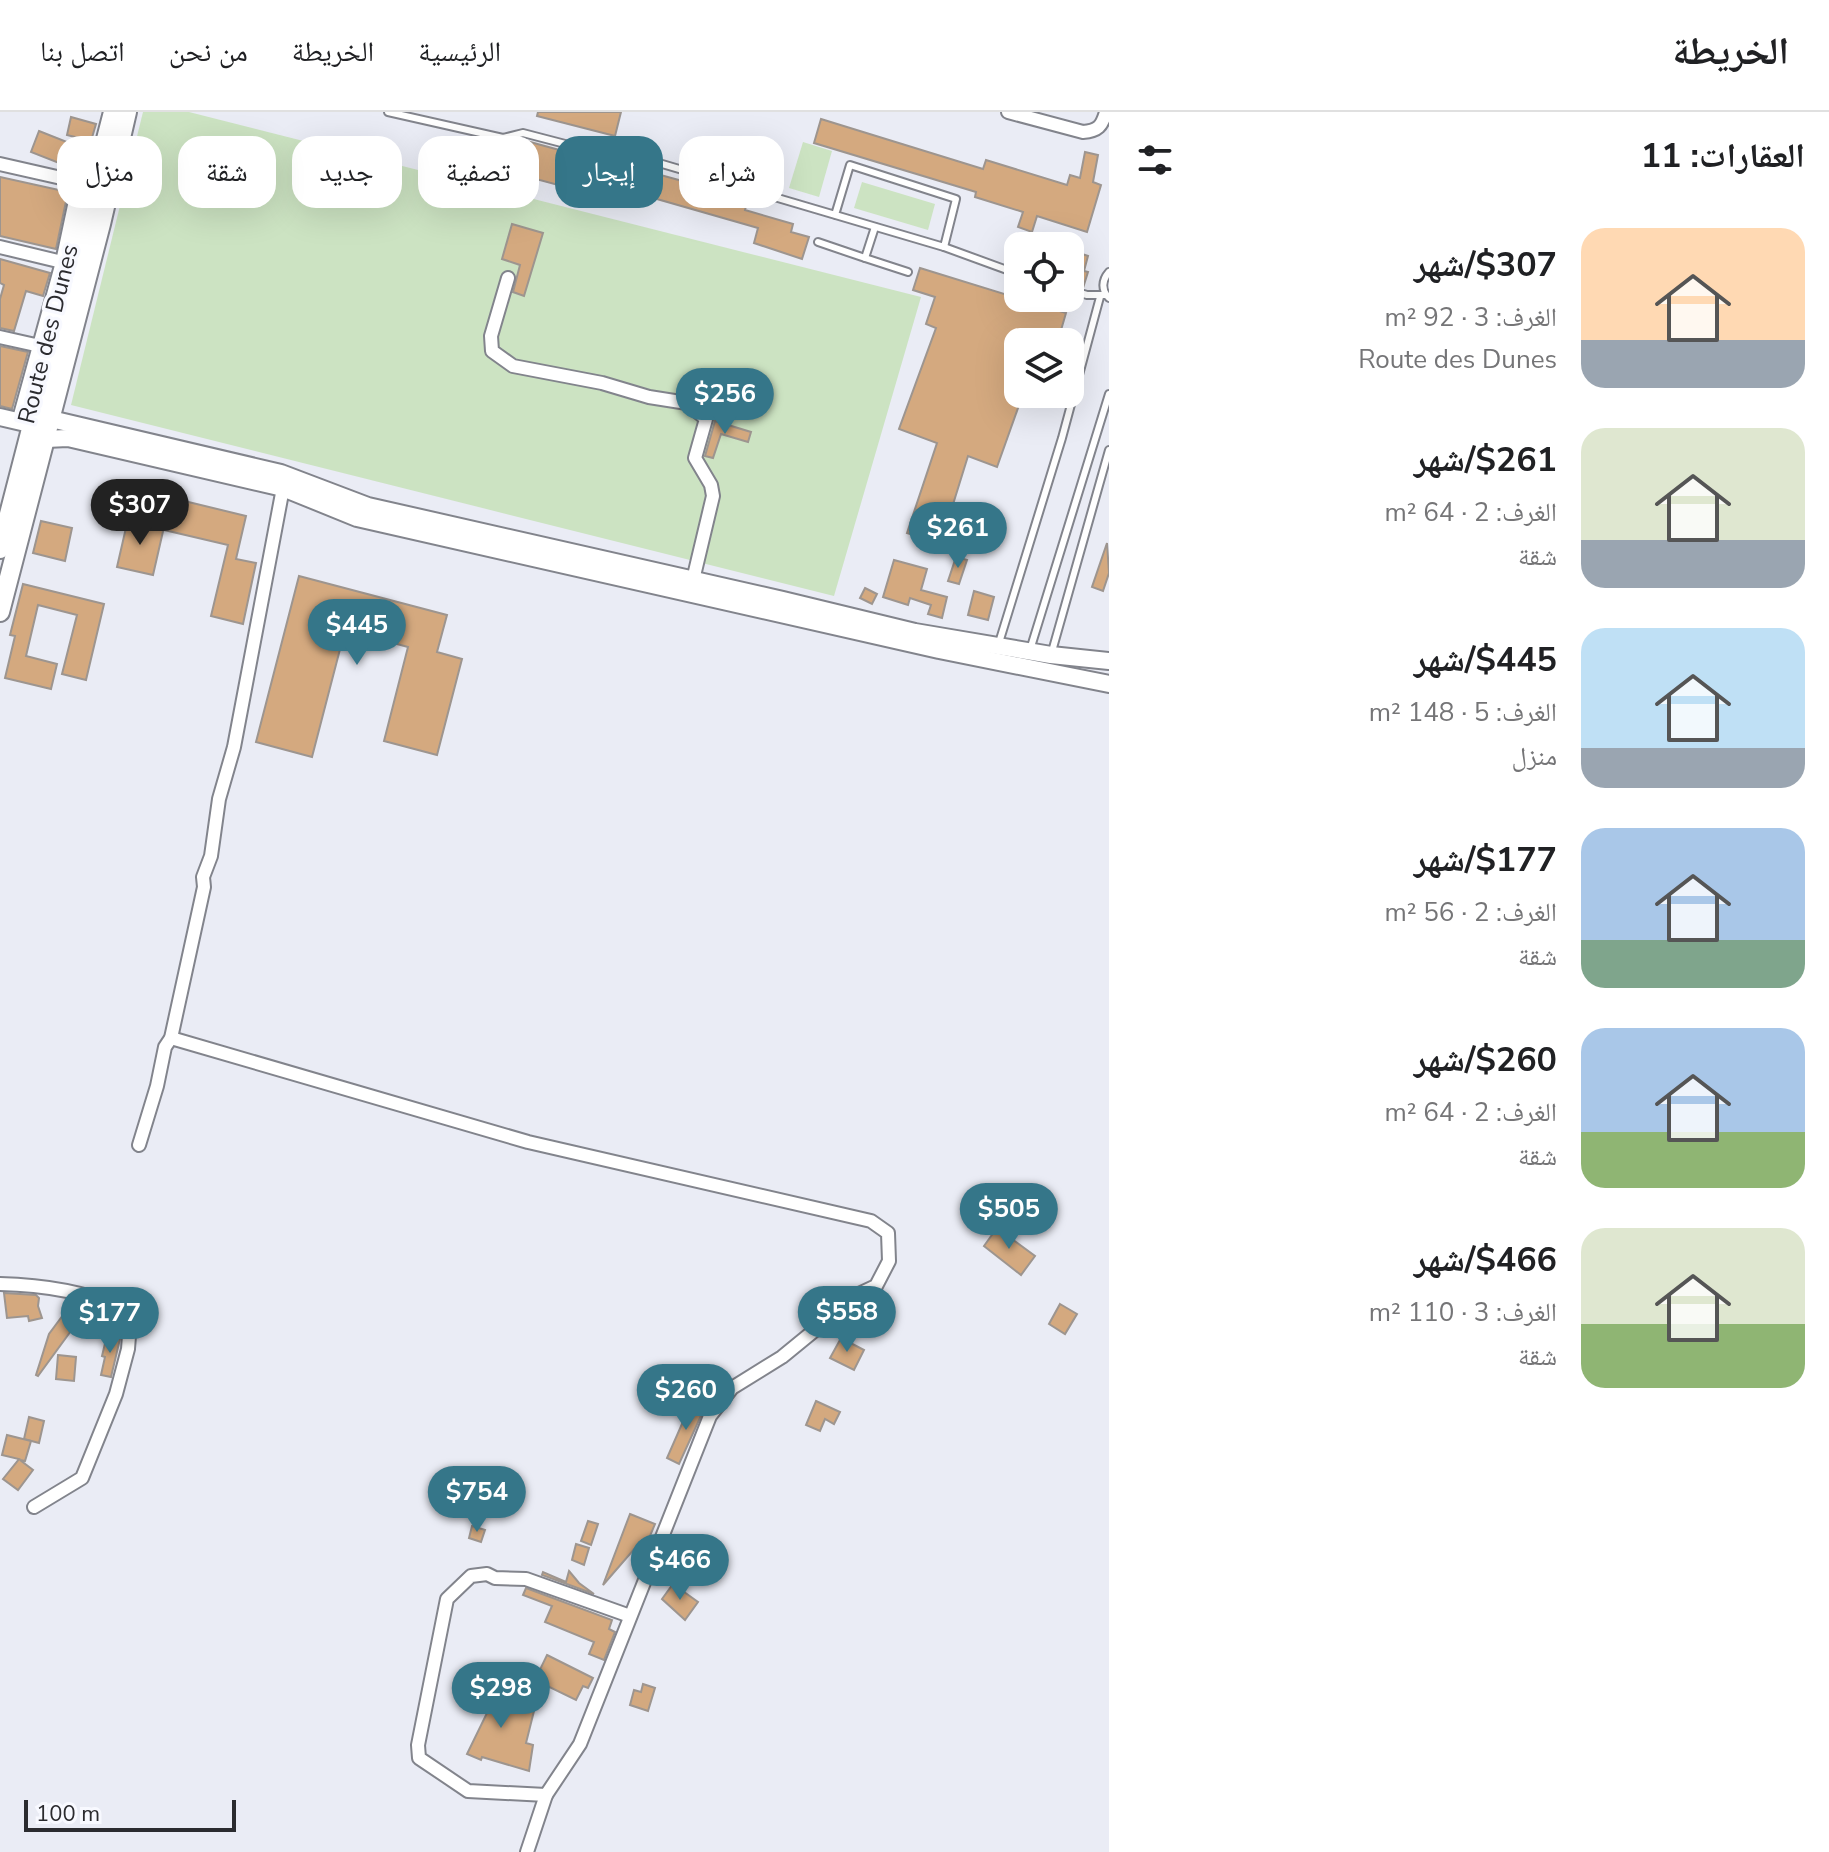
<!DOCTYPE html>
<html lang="ar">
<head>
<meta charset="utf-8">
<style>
	body { margin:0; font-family:"Nunito Sans","Noto Naskh Arabic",sans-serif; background:#f6f6f6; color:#202124; direction:rtl; height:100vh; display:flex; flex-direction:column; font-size:30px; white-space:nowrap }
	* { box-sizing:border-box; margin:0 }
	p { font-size:26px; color:#757577 }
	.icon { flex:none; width:44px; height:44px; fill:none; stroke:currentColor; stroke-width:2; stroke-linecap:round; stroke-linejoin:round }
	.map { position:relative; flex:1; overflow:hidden; direction:ltr }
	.drawer { display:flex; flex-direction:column; background:#fff; width:720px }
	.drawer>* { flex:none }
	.guide { position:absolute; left:24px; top:24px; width:760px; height:72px; direction:rtl; display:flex; gap:16px }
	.controls { position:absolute; left:1004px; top:120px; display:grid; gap:16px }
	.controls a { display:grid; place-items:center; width:80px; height:80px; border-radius:16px; background:#fff; box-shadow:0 8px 32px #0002; font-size:40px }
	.scale { position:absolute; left:24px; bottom:20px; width:212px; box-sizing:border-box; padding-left:8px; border:4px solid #2b2b2f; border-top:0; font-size:22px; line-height:28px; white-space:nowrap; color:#2b2b2f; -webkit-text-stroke:6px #f8f9ff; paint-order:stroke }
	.price { position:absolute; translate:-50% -68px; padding:0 18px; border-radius:28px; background:#357689; color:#fff; font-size:26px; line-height:52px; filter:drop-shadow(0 2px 4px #0008) }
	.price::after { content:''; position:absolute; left:50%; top:48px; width:24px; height:18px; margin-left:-12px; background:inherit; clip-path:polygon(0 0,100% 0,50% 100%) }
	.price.on { background:#222; color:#fff }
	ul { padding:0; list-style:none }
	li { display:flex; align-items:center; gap:24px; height:200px; padding:0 24px }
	li span { display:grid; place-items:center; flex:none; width:224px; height:160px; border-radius:24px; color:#555 }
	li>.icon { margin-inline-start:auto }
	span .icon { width:96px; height:96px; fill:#fffc; stroke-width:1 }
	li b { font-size:34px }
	h2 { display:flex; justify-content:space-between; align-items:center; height:96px; padding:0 24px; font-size:34px }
	.chip { padding:0 28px; border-radius:24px; background:#fff; box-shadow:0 8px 32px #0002; font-size:28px; line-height:72px }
	.chip.on { background:#357689; color:#fff }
	header { display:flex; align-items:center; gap:48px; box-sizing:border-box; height:112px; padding:0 40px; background:#fff; border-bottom:2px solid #e0e0e0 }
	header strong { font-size:38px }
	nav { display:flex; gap:44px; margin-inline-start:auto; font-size:28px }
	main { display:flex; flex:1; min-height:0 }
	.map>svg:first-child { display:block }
</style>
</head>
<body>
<header>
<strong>الخريطة</strong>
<nav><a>الرئيسية</a><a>الخريطة</a><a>من نحن</a><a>اتصل بنا</a></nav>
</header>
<main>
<section class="drawer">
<h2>العقارات: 11<svg class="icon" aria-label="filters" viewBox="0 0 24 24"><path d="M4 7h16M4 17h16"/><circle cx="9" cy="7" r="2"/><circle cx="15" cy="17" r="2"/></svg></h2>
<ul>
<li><span style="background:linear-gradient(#ffd9b3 70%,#9aa5b1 0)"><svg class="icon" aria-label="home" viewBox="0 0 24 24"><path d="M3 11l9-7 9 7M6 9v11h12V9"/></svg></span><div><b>$307/شهر</b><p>الغرف: 3 · 92 m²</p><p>Route des Dunes</p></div></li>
<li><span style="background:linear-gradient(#dfe7d0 70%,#9aa5b1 0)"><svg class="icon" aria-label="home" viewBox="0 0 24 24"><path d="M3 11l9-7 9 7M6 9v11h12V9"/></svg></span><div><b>$261/شهر</b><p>الغرف: 2 · 64 m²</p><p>شقة</p></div></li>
<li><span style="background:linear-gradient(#bfe0f5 75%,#9aa5b1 0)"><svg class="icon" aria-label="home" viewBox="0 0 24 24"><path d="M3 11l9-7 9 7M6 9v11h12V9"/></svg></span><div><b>$445/شهر</b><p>الغرف: 5 · 148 m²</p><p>منزل</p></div></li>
<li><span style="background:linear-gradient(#a9c7e8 70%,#7fa58c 0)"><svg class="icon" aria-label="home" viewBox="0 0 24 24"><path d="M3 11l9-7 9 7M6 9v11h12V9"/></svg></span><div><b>$177/شهر</b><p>الغرف: 2 · 56 m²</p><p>شقة</p></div></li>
<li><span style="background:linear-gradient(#a9c7e8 65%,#8fb573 0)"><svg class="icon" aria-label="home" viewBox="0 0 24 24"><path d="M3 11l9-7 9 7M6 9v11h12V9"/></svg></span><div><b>$260/شهر</b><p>الغرف: 2 · 64 m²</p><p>شقة</p></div></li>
<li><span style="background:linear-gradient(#dfe7d0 60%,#8fb573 0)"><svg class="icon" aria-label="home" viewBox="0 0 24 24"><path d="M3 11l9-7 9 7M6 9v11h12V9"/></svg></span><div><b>$466/شهر</b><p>الغرف: 3 · 110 m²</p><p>شقة</p></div></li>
</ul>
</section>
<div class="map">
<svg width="1109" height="1740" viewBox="0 0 1109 1740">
	<rect width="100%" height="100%" fill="#eaecf5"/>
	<!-- green -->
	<g fill="#cce3c2">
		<path d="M143,0H189L921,185L834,484L71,293Z"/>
		<path d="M803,30L832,39L819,85L789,76Z"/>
		<path d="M862,70L935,92L928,118L854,96Z"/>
	</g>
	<!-- building -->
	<g fill="#d4a97f" stroke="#9d958f" stroke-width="2">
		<path d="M538,0H621L615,24L537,4Z"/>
		<path d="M71,5L96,12L91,29L67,23Z"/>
		<path d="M821,7L983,57L986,48L1067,73L1070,63L1080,66L1085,40L1098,43L1093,70L1101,73L1087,120L1037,104L1032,120L1018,115L1023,100L975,85L976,80L814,31Z"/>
		<path d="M39,19L67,30L59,51L31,40Z"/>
		<path d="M483,28L520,39L523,28L574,42L571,52L624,68L618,89L476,51Z"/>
		<path d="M635,56L748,87L745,98L793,112L791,120L809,125L802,147L754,131L758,116L629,79Z"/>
		<path d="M0,65L68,80L56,137L0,124Z"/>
		<path d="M512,112L543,121L524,184L513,180L520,153L502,147Z"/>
		<path d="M1070,138L1088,144L1084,159L1088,160L1083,176L1070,172Z"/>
		<path d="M0,147L50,161L43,184L26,179L14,219L0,216V187L4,173L0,171Z"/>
		<path d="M920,156L1066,201L1059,225L1045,221L1042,230H1018V282H1023L997,355L968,344L941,431L907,421L937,331L899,317L936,216L926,212L935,185L913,178Z"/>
		<path d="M0,234L28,240L12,297L0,294Z"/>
		<path d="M715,309L751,320L748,330L721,322L713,346L705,344Z"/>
		<path d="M172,386L246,404L236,447L256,451L243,512L211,504L228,433L164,418Z"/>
		<path d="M128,407L164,415L153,463L117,455Z"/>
		<path d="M41,409L72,416L65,449L33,441Z"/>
		<path d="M1107,431L1109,461L1103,479L1092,475Z"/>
		<path d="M956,445L967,448L959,472L948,469Z"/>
		<path d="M894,448L927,457L921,478L947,485L942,506L928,502L931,493L910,486L908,493L883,485Z"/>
		<path d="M299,464L447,503L437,540L462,547L437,643L384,629L408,535L345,518L312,645L256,630Z"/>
		<path d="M23,472L104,492L86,568L62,562L77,503L38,493L26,544L57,552L51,577L5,566L15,524L10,523Z"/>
		<path d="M865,476L877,482L872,492L860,486Z"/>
		<path d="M974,479L994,485L988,508L968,503Z"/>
		<path d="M997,1116L1035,1144L1021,1163L984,1134Z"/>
		<path d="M4,1181L36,1183L39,1186L38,1194L42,1206L29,1209L28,1204L7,1206Z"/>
		<path d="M1060,1192L1077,1202L1065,1222L1049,1212Z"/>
		<path d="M63,1203L76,1212L38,1264L36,1263L49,1222Z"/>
		<path d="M107,1223L120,1227L111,1265L101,1263L105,1245L102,1244Z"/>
		<path d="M841,1226L864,1238L854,1258L830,1246Z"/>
		<path d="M58,1243L76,1245L74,1269L56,1267Z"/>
		<path d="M692,1289L705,1295L679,1352L667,1346Z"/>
		<path d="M816,1289L840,1300L834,1312L825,1307L820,1319L806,1313Z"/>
		<path d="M29,1305L44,1309L39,1331L24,1327Z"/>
		<path d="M7,1323L31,1329L25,1349L20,1348L33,1358L18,1378L3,1367L19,1347L2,1343Z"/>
		<path d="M630,1402L655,1412L647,1431L642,1428L603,1473Z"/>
		<path d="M588,1409L598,1412L591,1433L581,1429Z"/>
		<path d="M472,1414L485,1418L481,1430L469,1426Z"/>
		<path d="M576,1432L589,1436L584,1453L572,1448Z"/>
		<path d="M569,1459L579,1471L594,1482L542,1463L543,1460L566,1470Z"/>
		<path d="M673,1472L698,1490L685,1508L662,1487Z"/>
		<path d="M526,1476L612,1508L609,1517L615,1520L604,1548L589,1542L594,1530L545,1510L552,1494L523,1483Z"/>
		<path d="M547,1543L593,1566L588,1576L583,1574L576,1588L535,1568Z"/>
		<path d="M643,1572L655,1576L648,1599L630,1593L634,1578L641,1580Z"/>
		<path d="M499,1575L510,1579L505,1592L534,1599L526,1631L533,1633L529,1659L482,1645L481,1648L467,1642L488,1599L460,1588L463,1577L495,1586Z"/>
	</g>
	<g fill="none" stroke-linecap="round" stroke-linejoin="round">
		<!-- lane casing -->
		<g stroke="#82848c" stroke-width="10">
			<g id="lane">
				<path d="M388,0L503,26L523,21L596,40L635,44L944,135L956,87L850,53L835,103"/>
				<path d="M875,115L865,146L908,160"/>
				<path d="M818,130L865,146"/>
				<path d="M944,135L1018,162"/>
				<path d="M1109,160C1102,168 1101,178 1109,186"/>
				<path d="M1070,178L1087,183H1106"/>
				<path d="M998,534L1062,326L1100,185"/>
				<path d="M1030,538L1109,282"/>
				<path d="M1051,543L1109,338"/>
			</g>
		</g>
		<!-- street casing -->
		<g stroke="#82848c" stroke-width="16">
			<g id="street">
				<path d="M1008,0L1083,20C1098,19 1102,14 1106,0"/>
				<path d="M0,52L79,70"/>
				<path d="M0,135L62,150"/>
				<path d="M508,166L491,224L492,239L513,254L602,271L649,285L687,291L706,307L695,346L711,373L713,384L693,468"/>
				<path d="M0,225L40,234"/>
				<path d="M18,310L62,150L79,70L94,76"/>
				<path d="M171,926L528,1030L871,1109L888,1121L889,1149L876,1174L859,1182L782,1245L732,1276L710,1304L580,1632L546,1683L527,1740"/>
				<path d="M139,1033L157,974L165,935L171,926L204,775L203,765L211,744L219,687L234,635L283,376"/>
				<path d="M0,1172C43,1173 83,1179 123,1196L130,1211L128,1237L116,1282L82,1366L34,1395"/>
				<path d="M546,1683L468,1679L419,1646L418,1633L447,1487L471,1464L487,1462L495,1466L526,1467L630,1504"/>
			</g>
		</g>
		<!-- secondary casing -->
		<g stroke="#82848c" stroke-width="20">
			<g id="secondary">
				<path d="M0,305L30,312"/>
				<path d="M51,307L281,361L368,394L783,488L915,520L1051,543L1109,549"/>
				<path d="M46,327L68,326L283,376L357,406L939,538L1109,572"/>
			</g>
		</g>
		<!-- primary casing -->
		<g stroke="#82848c" stroke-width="22">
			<g id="primary">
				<path d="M0,437L113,0"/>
				<path d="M0,500L101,112L127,0"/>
			</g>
		</g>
		<!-- lane -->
		<use href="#lane" stroke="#fff" stroke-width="6"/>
		<!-- street -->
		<use href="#street" stroke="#fff" stroke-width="12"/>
		<!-- secondary -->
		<use href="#secondary" stroke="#fff" stroke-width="16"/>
		<!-- primary -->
		<use href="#primary" stroke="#fff" stroke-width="18"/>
	</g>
	<g text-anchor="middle" stroke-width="7" stroke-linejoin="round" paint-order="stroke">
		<!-- street labels -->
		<g font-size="24" fill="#2b2b2f" stroke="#f8f9ff">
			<text transform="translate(48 222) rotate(-76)" y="8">Route des Dunes</text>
		</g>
	</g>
</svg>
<div class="controls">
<a><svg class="icon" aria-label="locate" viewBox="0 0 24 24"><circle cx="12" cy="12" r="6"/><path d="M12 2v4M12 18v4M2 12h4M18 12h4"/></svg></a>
<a><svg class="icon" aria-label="layers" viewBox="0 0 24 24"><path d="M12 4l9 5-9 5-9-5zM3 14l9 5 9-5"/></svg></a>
</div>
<div class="scale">100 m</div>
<b class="price" style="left:725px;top:324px">$256</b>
<b class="price on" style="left:140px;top:435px">$307</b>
<b class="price" style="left:958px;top:458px">$261</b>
<b class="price" style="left:357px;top:555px">$445</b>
<b class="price" style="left:1009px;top:1139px">$505</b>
<b class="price" style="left:847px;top:1242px">$558</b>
<b class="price" style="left:110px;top:1243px">$177</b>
<b class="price" style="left:686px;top:1320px">$260</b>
<b class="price" style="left:477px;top:1422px">$754</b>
<b class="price" style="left:680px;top:1490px">$466</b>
<b class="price" style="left:501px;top:1618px">$298</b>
<div class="guide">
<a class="chip">شراء</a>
<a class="chip on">إيجار</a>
<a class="chip">تصفية</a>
<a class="chip">جديد</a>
<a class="chip">شقة</a>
<a class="chip">منزل</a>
</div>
</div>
</main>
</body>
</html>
